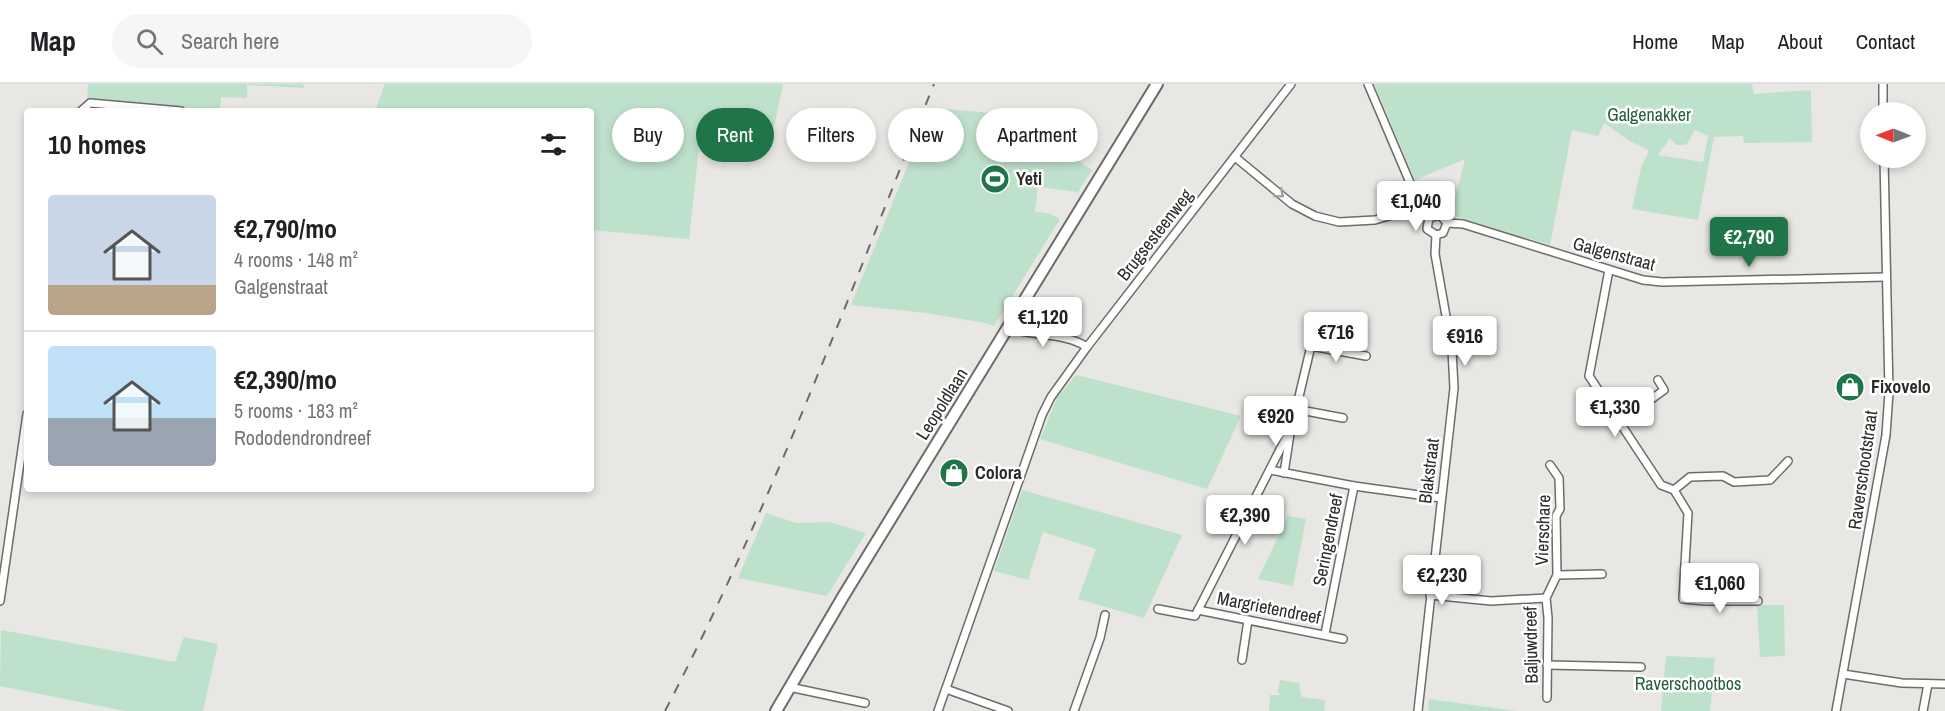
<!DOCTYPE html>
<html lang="en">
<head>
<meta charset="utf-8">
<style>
	body { margin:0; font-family:"Archivo Narrow",sans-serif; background:#f6f6f6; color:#202124; height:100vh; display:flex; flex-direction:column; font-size:22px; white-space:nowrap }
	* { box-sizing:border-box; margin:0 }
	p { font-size:20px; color:#757577 }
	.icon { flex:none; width:33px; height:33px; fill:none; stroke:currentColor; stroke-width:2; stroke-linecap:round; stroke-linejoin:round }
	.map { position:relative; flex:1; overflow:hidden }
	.side { position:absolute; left:24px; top:24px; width:570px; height:384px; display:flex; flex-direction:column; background:#fff; border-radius:6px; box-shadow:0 3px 9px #0003 }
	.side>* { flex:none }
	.hud { position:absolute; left:612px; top:24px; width:570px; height:54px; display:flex; gap:12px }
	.needle { width:39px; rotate:271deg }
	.controls { position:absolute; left:1860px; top:18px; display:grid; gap:12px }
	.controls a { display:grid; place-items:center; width:66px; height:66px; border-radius:50%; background:#fff; box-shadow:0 3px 9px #0003; font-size:30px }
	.price { position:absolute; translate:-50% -51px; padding:0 14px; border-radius:6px; background:#fff; color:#222; font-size:20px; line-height:39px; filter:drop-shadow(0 2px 3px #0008) }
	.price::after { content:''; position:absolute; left:50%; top:36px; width:18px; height:14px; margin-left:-9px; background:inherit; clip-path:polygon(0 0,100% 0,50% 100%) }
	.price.current { background:#1f7548; color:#fff }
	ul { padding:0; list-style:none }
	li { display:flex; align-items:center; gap:18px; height:150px; padding:0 24px }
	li+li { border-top:2px solid #e0e0e0 }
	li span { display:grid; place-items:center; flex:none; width:168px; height:120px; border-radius:6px; color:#555 }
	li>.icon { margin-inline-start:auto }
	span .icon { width:72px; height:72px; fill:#fffc; stroke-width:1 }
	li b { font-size:26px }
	h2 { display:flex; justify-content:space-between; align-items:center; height:72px; padding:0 24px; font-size:26px }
	.chip { padding:0 21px; border-radius:27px; background:#fff; box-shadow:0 3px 9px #0003; font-size:21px; line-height:54px }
	.chip.current { background:#1f7548; color:#fff }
	header { display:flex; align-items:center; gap:36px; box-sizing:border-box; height:84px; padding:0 30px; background:#fff; border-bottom:2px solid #e0e0e0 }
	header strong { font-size:28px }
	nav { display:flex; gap:33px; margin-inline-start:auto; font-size:21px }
	.search { width:420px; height:54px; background:#f6f6f6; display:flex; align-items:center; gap:15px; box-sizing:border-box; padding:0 21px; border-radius:33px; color:#757577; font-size:22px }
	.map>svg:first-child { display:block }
</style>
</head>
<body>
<header>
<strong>Map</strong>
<div class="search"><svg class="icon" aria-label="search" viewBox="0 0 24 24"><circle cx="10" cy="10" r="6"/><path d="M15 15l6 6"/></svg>Search here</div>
<nav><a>Home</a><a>Map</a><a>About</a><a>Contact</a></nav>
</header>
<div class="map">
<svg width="1945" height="627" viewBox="0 0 1945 627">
	<rect width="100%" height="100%" fill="#e8e7e4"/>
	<!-- green -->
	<g fill="#bee1cb" fill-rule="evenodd">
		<path d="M88,0H303L304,4L247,1V14L221,13L220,27L87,16Z"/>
		<path d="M385,0H783L769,67L699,63L689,155L591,146V27H375Z"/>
		<path d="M1374,0H1752L1754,10L1811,6L1812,58L1744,59L1743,52L1714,53L1698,136L1632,125L1641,84L1649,66L1630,57L1604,39L1598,52L1572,46L1550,161L1451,131L1465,75L1415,96ZM1695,46L1708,52L1703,78L1658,71L1670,54L1676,61H1686Z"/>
		<path d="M931,24L1057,34L1049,56L1058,61L1070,63L1069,71L1092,86L1078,108L1038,103L1035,127L1050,130L1060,135L994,242L985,239L926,229L851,221Z"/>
		<path d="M1076,291L1241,332L1207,405L1040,355L1057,314Z"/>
		<path d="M1022,406L1182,451L1144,534L1078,515L1096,465L1043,448L1028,496L994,487Z"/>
		<path d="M766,429L796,439L830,438L866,449L827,512L738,494Z"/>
		<path d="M1288,432L1306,435L1293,502L1258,495Z"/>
		<path d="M1757,521H1784L1785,572L1760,573Z"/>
		<path d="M1,546L175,578L184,553L218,560L203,627H125L0,602Z"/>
		<path d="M1666,572L1715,574L1710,627H1661Z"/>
		<path d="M1280,596L1300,599L1299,604L1302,613L1325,616L1324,627H1269L1270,611H1280L1278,608Z"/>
		<path d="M1429,615L1516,627H1428Z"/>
	</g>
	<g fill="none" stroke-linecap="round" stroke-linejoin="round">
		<!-- street casing -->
		<g stroke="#6d6c69" stroke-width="10">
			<g id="street">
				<path d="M1368,0L1414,108L1429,134"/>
				<path d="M1883,0V28"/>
				<path d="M81,27L90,19L181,27"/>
				<path d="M1235,73L1292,120L1315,132L1339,138L1375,136L1399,129L1427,131"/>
				<path d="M1429,134L1440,131L1447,139L1443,149L1436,151"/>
				<path d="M1429,134L1427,145L1436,151"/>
				<path d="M1447,139L1463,140L1643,196L1662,198L1886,193"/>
				<path d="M1609,186L1589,292L1661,401L1674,406L1688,429L1683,515L1705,517H1758"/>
				<path d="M1008,244C1034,253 1064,248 1087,263"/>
				<path d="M1295,325L1343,334"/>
				<path d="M1620,338L1664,306L1658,296"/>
				<path d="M1270,386L1354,402L1441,414"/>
				<path d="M1284,389L1290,350"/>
				<path d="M1674,406L1690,393L1723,392L1734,398L1770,396L1788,377"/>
				<path d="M1557,491L1602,490"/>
				<path d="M1430,511L1491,517L1546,514L1548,534L1547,614"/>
				<path d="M1546,514L1557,491L1556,432L1560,425L1559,394L1550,381"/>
				<path d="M0,517L27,330"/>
				<path d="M1158,525L1195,532L1292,342L1311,262L1366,272"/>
				<path d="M1198,526L1343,555"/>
				<path d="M1325,550L1354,402"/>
				<path d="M1242,576L1248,536"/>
				<path d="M1547,581L1641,583"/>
				<path d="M1843,590L1902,599L1945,600"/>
				<path d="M789,603L865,619"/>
				<path d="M946,605L1008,627"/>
				<path d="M938,627L1042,331L1051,313L1087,263L1291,0"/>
				<path d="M1074,627L1100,554L1105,531"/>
				<path d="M1418,627L1454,304L1452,266L1435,170L1436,151"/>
				<path d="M1836,627L1886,351L1889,308L1884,74"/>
				<path d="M1923,627L1928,600"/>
			</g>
		</g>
		<!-- primary casing -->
		<g stroke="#6d6c69" stroke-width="14">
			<path id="primary" d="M776,627L844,511L1157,0"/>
		</g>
		<!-- street -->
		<use href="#street" stroke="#fff" stroke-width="7"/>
		<!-- primary -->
		<use href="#primary" stroke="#fff" stroke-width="10"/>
		<!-- rail -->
		<path stroke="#6b6b69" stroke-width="2" stroke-dasharray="10 10" stroke-linecap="butt" d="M665,627C770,425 849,211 934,0"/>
	</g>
	<!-- one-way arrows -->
	<defs><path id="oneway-chevron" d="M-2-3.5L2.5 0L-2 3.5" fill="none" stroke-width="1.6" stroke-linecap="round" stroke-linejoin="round" transform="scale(1.5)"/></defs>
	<use stroke="#a0a09f" href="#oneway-chevron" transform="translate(1280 110) rotate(40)"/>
	<!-- icons -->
	<defs>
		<g id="stadium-disc" transform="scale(1.5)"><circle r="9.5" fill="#1f7548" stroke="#fff"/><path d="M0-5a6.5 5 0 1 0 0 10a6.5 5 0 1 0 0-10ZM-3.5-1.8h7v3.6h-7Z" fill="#fff"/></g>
		<g id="shop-disc" transform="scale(1.5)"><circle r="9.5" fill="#1f7548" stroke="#fff"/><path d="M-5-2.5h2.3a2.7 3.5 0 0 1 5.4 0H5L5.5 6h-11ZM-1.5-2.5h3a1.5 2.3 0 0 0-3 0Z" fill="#fff"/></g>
	</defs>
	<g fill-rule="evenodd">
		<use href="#stadium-disc" x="995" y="95"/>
		<use href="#shop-disc" x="1850" y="303"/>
		<use href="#shop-disc" x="954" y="389"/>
	</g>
	<g text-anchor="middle" stroke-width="5" stroke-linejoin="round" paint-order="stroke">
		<!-- park labels -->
		<g font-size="18" fill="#245e3f" stroke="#fff">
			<text x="1649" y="37">Galgenakker</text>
			<text x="1688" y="606">Raverschootbos</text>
		</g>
		<!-- poi labels -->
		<g font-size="18" font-weight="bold" fill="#2b2b2a" stroke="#fff" text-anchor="start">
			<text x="1016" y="101">Yeti</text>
			<text x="1871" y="309">Fixovelo</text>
			<text x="975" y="395">Colora</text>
		</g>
		<!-- street labels -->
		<g font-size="18" fill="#2b2b2a" stroke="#fff">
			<text transform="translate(1155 151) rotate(-52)" y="6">Brugsesteenweg</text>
			<text transform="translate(1614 170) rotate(15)" y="6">Galgenstraat</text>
			<text transform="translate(942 320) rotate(-58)" y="6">Leopoldlaan</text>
			<text transform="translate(1863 386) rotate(-82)" y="6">Raverschootstraat</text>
			<text transform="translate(1429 387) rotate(-83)" y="6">Blakstraat</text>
			<text transform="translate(1543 446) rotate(-88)" y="6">Vierschare</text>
			<text transform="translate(1328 456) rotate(-79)" y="6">Seringendreef</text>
			<text transform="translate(1269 524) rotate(11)" y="6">Margrietendreef</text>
			<text transform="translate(1531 561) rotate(-91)" y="6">Baljuwdreef</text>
		</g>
	</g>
</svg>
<div class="controls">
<a><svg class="needle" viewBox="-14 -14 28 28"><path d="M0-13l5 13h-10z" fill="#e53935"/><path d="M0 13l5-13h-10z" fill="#757577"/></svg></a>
</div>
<b class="price" style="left:1416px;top:148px">€1,040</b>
<b class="price current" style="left:1749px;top:184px">€2,790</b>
<b class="price" style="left:1043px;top:264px">€1,120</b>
<b class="price" style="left:1336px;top:279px">€716</b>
<b class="price" style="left:1465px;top:283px">€916</b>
<b class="price" style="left:1615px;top:354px">€1,330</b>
<b class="price" style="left:1276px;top:363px">€920</b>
<b class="price" style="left:1245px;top:462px">€2,390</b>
<b class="price" style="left:1442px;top:522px">€2,230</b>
<b class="price" style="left:1720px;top:530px">€1,060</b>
<div class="hud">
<a class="chip">Buy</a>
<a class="chip current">Rent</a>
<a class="chip">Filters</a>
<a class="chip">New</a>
<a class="chip">Apartment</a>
</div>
<section class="side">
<h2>10 homes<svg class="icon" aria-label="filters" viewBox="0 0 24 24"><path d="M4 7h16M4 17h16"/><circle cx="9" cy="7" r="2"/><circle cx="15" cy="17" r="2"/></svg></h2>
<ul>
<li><span style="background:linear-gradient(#c9d6e8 75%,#b9a48a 0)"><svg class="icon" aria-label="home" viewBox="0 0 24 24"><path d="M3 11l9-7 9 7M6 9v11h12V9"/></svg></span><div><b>€2,790/mo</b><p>4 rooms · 148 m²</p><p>Galgenstraat</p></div></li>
<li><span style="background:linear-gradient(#bfe0f5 60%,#9aa5b1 0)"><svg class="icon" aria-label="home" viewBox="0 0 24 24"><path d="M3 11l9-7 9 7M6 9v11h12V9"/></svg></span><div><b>€2,390/mo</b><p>5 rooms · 183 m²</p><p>Rododendrondreef</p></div></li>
</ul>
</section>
</div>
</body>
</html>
